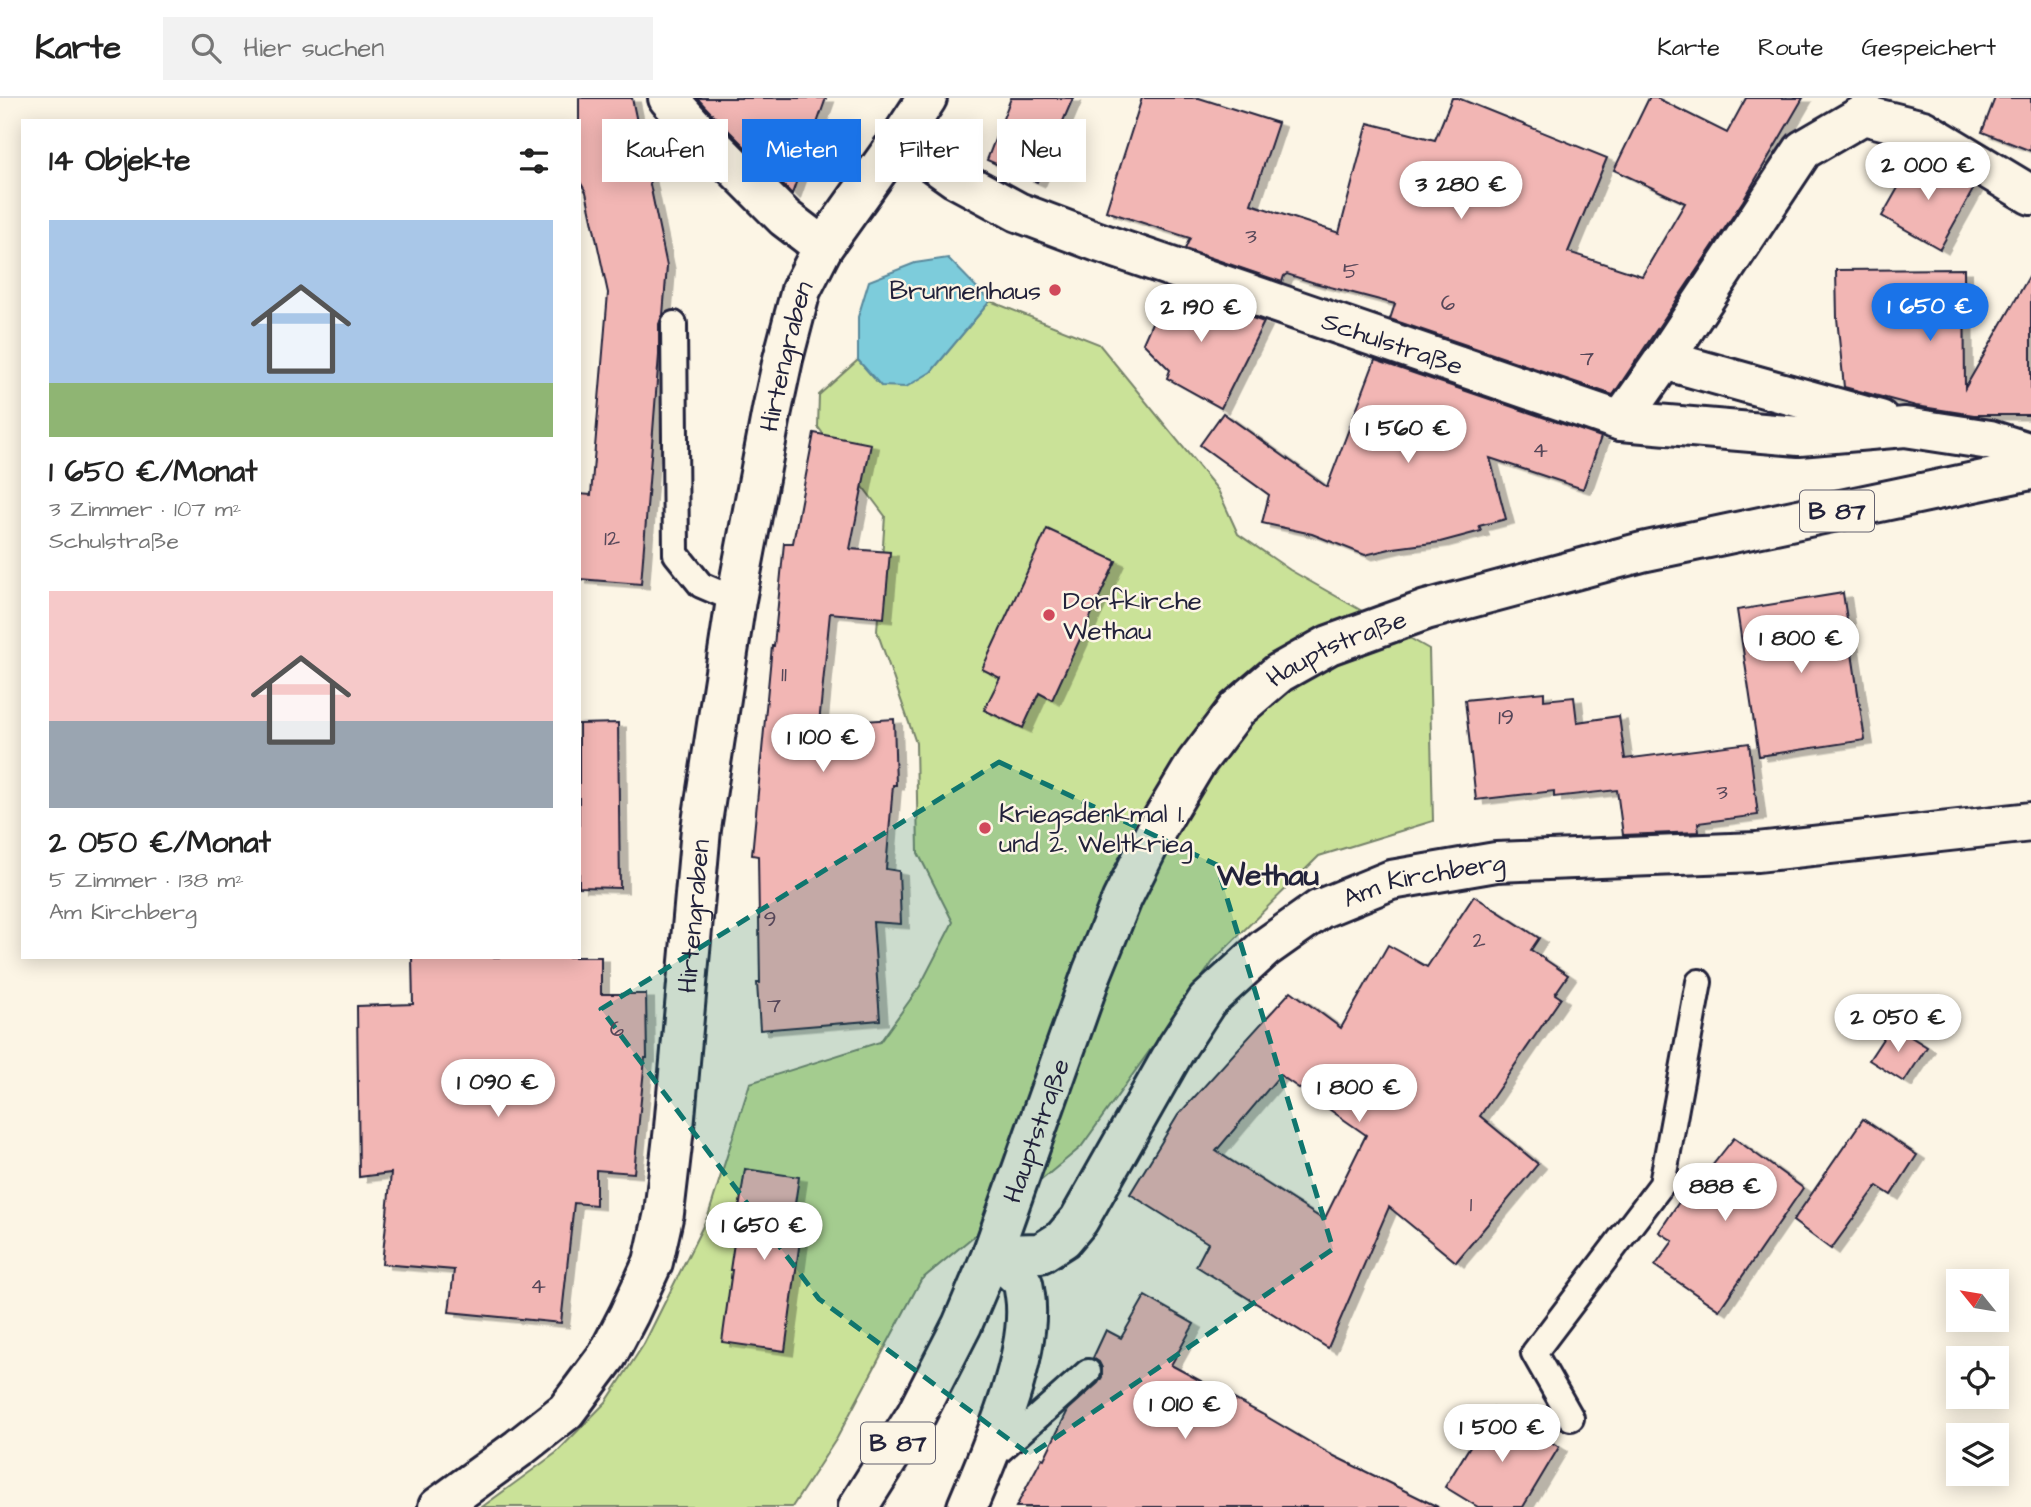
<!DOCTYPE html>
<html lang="de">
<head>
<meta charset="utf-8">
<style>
	body { margin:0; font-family:"Architects Daughter",sans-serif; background:#f2f2f2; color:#222; height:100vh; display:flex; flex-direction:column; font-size:26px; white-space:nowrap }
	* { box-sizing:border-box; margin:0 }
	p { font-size:23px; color:#767676 }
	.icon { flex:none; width:38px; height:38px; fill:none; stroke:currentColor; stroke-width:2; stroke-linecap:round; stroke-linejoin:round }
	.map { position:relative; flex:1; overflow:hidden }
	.side { position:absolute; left:21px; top:21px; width:560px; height:840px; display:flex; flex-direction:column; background:#fff; border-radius:0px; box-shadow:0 4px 18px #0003 }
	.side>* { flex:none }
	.banner { position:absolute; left:602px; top:21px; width:665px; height:63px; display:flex; gap:14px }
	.needle { width:46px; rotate:300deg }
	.tools { position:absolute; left:1946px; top:1171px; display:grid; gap:14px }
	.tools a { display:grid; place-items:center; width:63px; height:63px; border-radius:0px; background:#fff; box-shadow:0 4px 18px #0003; font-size:35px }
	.price { position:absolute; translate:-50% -60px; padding:0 16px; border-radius:24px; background:#fff; color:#222; font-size:23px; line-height:46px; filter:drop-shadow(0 2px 4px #0008) }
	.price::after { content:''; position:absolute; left:50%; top:42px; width:21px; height:16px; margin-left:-10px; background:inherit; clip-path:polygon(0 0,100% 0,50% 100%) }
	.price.current { background:#1a73e8; color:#fff }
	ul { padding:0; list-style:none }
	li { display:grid; align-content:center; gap:14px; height:371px; padding:0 28px }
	li span { display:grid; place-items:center; height:217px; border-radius:0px; color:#555 }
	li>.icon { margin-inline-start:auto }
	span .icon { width:126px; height:126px; fill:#fffc; stroke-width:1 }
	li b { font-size:30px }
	h2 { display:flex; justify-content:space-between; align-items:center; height:84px; padding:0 28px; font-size:30px }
	.tag { padding:0 24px; border-radius:0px; background:#fff; box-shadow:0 4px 18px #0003; font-size:24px; line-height:63px }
	.tag.current { background:#1a73e8; color:#fff }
	header { display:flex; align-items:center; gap:42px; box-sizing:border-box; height:98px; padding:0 35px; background:#fff; border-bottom:2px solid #e0e0e0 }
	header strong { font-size:33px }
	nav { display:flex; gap:38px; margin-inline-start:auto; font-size:24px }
	.search { width:490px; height:63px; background:#f2f2f2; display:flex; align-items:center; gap:18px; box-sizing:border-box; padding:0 24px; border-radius:0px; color:#767676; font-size:26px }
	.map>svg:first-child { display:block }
</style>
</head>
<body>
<header>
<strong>Karte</strong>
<div class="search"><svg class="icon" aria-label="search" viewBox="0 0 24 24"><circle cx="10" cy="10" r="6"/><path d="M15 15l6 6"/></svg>Hier suchen</div>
<nav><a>Karte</a><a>Route</a><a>Gespeichert</a></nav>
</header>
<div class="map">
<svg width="2031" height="1409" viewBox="0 0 2031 1409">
	<defs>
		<filter id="shadow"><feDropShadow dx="8" dy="4.5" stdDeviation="0" flood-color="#0004"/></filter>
	</defs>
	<rect width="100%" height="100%" fill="#fcf5e5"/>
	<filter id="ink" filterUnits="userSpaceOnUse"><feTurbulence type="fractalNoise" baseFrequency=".0143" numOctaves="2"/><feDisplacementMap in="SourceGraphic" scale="14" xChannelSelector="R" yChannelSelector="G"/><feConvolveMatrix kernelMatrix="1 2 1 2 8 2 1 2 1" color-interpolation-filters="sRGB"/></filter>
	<g filter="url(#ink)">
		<!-- green -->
		<path fill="#cae298" stroke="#76826a" stroke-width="2" d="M990,203L1099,246L1218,392L1238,436L1290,472L1429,551L1433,723L1319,758L1215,861L1081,1049L921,1182L837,1340L792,1409H482L556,1355L606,1304L644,1246L708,1118L750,985L880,944L920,888L953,824L918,755L916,645L877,533L885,418L818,329L819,297L858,262L881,288L931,274Z"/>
		<!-- water -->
		<path fill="#7dccdb" stroke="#59889b" stroke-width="2" d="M948,160L990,203L931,274L906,289L881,288L858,262V219L869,183L915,165Z"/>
		<!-- building -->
		<g fill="#f2b6b4" stroke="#22223b" stroke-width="2" fill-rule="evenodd" filter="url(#shadow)">
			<path d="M579,0H632L667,168L663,217L659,226V257L641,486L579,481V396L591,397L608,195L586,94L579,82Z"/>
			<path d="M697,0H826L792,96L711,15Z"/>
			<path d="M1011,0H1073L1037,84L987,62Z"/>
			<path d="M1142,0H1199L1278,25L1251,106L1339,135L1368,25L1435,42L1452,0H1458L1607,60L1568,154L1642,178L1685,105L1614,72L1649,0H1657L1727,35L1746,0H1803L1743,103L1613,297L1390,221L1395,206L1315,185L1287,176L1284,178L1282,184L1185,151L1190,140L1106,113Z"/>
			<path d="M1995,0H2031V53L1982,34Z"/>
			<path d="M1916,58L1974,90L1940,151L1882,118Z"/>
			<path d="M1964,171L1965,290L2031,175V317H1974L1916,308L1844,289L1837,220L1836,172Z"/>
			<path d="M1167,191L1264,224L1221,310L1167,280L1170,272L1143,245Z"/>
			<path d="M1375,262L1601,339L1583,391L1490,360L1506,421L1479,428L1481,433L1440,444L1394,450L1365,457L1312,436L1262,425L1269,397L1200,347L1223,315L1327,389Z"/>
			<path d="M814,335L871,346L850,451L890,454L884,520L830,515L819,626L894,621L896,687H893L886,771L899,773L901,826L873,824L880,922L760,932L757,885H760L758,758L752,757L772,548H774L784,445H793Z"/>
			<path d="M1047,431L1116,463L1052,602L1039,595L1023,630L984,612L1000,580L982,571Z"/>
			<path d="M1843,495L1865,642L1759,658L1737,512Z"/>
			<path d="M1544,594V602L1574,599L1577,624L1619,618L1625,661L1749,645L1758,717L1698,725L1699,734L1623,737L1617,692L1554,699V693L1476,702L1465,602Z"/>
			<path d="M618,625L620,790L579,789V626Z"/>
			<path d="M1474,798L1539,840L1531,852L1568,877L1555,896L1561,900L1480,1018L1538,1066L1456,1164L1389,1109L1328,1250L1196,1168L1208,1145L1130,1096L1178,1017L1291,893L1341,930L1388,847L1427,869ZM1280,977L1366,1037L1324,1122L1216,1053Z"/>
			<path d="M412,859H601V896H646L647,960H645L634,1075L596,1072V1107L574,1105L561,1225L449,1214L454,1172L382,1166L391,1075L359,1079L357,908L413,906Z"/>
			<path d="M1892,927L1927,949L1904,984L1869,962Z"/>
			<path d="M1863,1021L1917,1057L1891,1097L1877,1088L1831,1151L1793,1123Z"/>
			<path d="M1734,1040L1803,1090L1719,1212L1655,1168L1673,1143L1659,1134L1685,1095L1689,1097Z"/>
			<path d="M745,1071L799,1079L793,1119L803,1120L785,1253L722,1244L732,1172H730Z"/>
			<path d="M1145,1198L1194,1226L1171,1267L1262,1316L1330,1356L1438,1409H1016L1042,1360L1044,1361L1068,1312L1098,1285L1102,1279V1270L1099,1264L1093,1260L1106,1232L1121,1240Z"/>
			<path d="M1494,1309L1559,1349L1523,1409H1478L1445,1389Z"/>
		</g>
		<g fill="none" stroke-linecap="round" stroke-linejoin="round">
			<!-- lane casing -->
			<g stroke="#22223b" stroke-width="30">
				<g id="lane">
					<path d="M674,226L676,456L701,487L736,502"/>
					<path d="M1571,1320L1534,1255L1662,1086L1699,884"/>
					<path d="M991,1360L1088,1274"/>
				</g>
			</g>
			<!-- street casing -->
			<g stroke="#22223b" stroke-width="44">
				<g id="street">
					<path d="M668,0L695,30L785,120L823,149"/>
					<path id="s1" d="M900,41L955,80L1018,114L1098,144L1621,323L1799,338L1905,329L1990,342L2031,355"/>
					<path d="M1664,262L1880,322"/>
					<path d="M1621,323L1664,262L1803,52L1863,17L1923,32L2031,97"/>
					<path id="s2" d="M992,1156L1041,1155L1063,1141L1079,1122L1177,949L1207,903L1265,850L1320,811L1391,782L1496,764L1757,754L2031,724"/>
					<path id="s3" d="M438,1409L519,1350L566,1313L607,1258L629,1216L653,1164L664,1115L674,1030L701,731L736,502L772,312L783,261L801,192L823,149L900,41L927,0"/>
					<path d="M967,1409C990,1354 1034,1255 1025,1197C1024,1193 1024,1189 1023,1186C1019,1177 999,1163 992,1156"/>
				</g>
			</g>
			<!-- primary casing -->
			<g stroke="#22223b" stroke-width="44">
				<g id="primary">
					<path id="s4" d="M858,1409L916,1317L962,1227L992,1156L1092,875L1122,801L1160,725L1196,665L1237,611L1279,575L1329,547L1426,512L1642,454L2031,372"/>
				</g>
			</g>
			<!-- lane -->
			<use href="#lane" stroke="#fcf5e5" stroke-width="24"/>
			<!-- street -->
			<use href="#street" stroke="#fcf5e5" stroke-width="38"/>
			<!-- primary -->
			<use href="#primary" stroke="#fcf5e5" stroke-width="38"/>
		</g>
	</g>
	<!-- marked area -->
	<path fill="#0f766e" fill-opacity="0.2" stroke="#0f766e" stroke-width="5" stroke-dasharray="14 9" stroke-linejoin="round" d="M999,664L1217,767L1333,1151L1030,1357L819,1201L601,911Z"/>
	<!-- markers -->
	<g fill="#d1495b" stroke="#fcf5e5" stroke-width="2.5">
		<circle cx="1055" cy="192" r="7"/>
		<circle cx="1049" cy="517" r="7"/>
		<circle cx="985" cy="730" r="7"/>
	</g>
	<g text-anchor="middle" stroke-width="5" stroke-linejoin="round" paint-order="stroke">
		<!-- number labels -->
		<g font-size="23" fill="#564759">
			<text x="1251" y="145">3</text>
			<text x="1351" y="180">5</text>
			<text x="1448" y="212">6</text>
			<text x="1587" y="267">7</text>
			<text x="1540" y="359">4</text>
			<text x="612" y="447">12</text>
			<text x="784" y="583">11</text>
			<text x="1506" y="626">19</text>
			<text x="1722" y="701">3</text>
			<text x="770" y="828">9</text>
			<text x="1479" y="849">2</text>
			<text x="774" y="914">7</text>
			<text x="617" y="938">6</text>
			<text x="1471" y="1113">1</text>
			<text x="538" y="1195">4</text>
		</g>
		<!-- shield labels -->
		<g fill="#fcf5e5" stroke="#63616e" stroke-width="2">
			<rect x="1800" y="392.5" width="74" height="41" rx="5"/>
			<rect x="861" y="1324.5" width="74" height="41" rx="5"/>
		</g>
		<g font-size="24" font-weight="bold" fill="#22223b">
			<text x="1837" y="421">B 87</text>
			<text x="898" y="1353">B 87</text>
		</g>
		<!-- poi labels -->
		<g font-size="26" fill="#22223b" stroke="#fcf5e5" text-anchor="start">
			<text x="1041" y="201" text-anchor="end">Brunnenhaus</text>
			<text x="1063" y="511">Dorfkirche<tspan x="1063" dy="30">Wethau</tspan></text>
			<text x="999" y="724">Kriegsdenkmal 1.<tspan x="999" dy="30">und 2. Weltkrieg</tspan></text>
		</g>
		<!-- street labels -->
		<g font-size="26" fill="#22223b" stroke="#fcf5e5">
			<text dy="9" stroke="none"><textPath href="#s1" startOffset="536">Schulstraße</textPath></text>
			<text dy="9" stroke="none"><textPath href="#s3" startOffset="1250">Hirtengraben</textPath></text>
			<text dy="9" stroke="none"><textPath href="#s4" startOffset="1006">Hauptstraße</textPath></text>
			<text dy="9" stroke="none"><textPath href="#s2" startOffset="609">Am Kirchberg</textPath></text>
			<text dy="9" stroke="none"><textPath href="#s3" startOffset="682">Hirtengraben</textPath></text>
			<text dy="9" stroke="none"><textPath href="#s4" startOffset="418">Hauptstraße</textPath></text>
		</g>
		<!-- quarter labels -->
		<g font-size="30" font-weight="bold" fill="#22223b" stroke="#fcf5e5">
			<text x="1268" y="787">Wethau</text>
		</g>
	</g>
</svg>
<div class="tools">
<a><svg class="needle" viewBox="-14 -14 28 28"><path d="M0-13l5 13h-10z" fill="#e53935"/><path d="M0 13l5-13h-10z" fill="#767676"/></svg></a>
<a><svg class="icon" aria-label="locate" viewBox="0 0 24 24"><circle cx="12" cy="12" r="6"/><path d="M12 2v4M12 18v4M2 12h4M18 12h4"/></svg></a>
<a><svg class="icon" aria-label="layers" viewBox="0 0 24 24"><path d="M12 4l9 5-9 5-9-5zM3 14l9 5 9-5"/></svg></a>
</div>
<b class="price" style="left:1928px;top:104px">2 000 €</b>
<b class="price" style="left:1461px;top:123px">3 280 €</b>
<b class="price current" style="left:1930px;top:245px">1 650 €</b>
<b class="price" style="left:1201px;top:246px">2 190 €</b>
<b class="price" style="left:1408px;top:367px">1 560 €</b>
<b class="price" style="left:1801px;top:577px">1 800 €</b>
<b class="price" style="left:823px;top:676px">1 100 €</b>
<b class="price" style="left:1898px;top:956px">2 050 €</b>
<b class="price" style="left:498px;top:1021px">1 090 €</b>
<b class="price" style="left:1359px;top:1026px">1 800 €</b>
<b class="price" style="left:1725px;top:1125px">888 €</b>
<b class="price" style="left:764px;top:1164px">1 650 €</b>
<b class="price" style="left:1185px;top:1343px">1 010 €</b>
<b class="price" style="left:1502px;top:1366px">1 500 €</b>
<div class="banner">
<a class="tag">Kaufen</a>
<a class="tag current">Mieten</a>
<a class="tag">Filter</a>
<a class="tag">Neu</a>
</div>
<section class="side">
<h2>14 Objekte<svg class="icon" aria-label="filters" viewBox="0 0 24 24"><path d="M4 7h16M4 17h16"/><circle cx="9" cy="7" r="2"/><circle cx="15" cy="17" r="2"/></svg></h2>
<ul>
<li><span style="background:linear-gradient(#a9c7e8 75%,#8fb573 0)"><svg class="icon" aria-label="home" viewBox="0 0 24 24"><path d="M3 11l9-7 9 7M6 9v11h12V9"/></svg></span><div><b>1 650 €/Monat</b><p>3 Zimmer · 107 m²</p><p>Schulstraße</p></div></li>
<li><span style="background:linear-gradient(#f6c9c9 60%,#9aa5b1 0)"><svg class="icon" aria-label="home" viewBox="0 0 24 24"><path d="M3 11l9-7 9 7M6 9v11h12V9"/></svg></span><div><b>2 050 €/Monat</b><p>5 Zimmer · 138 m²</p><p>Am Kirchberg</p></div></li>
</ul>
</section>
</div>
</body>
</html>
